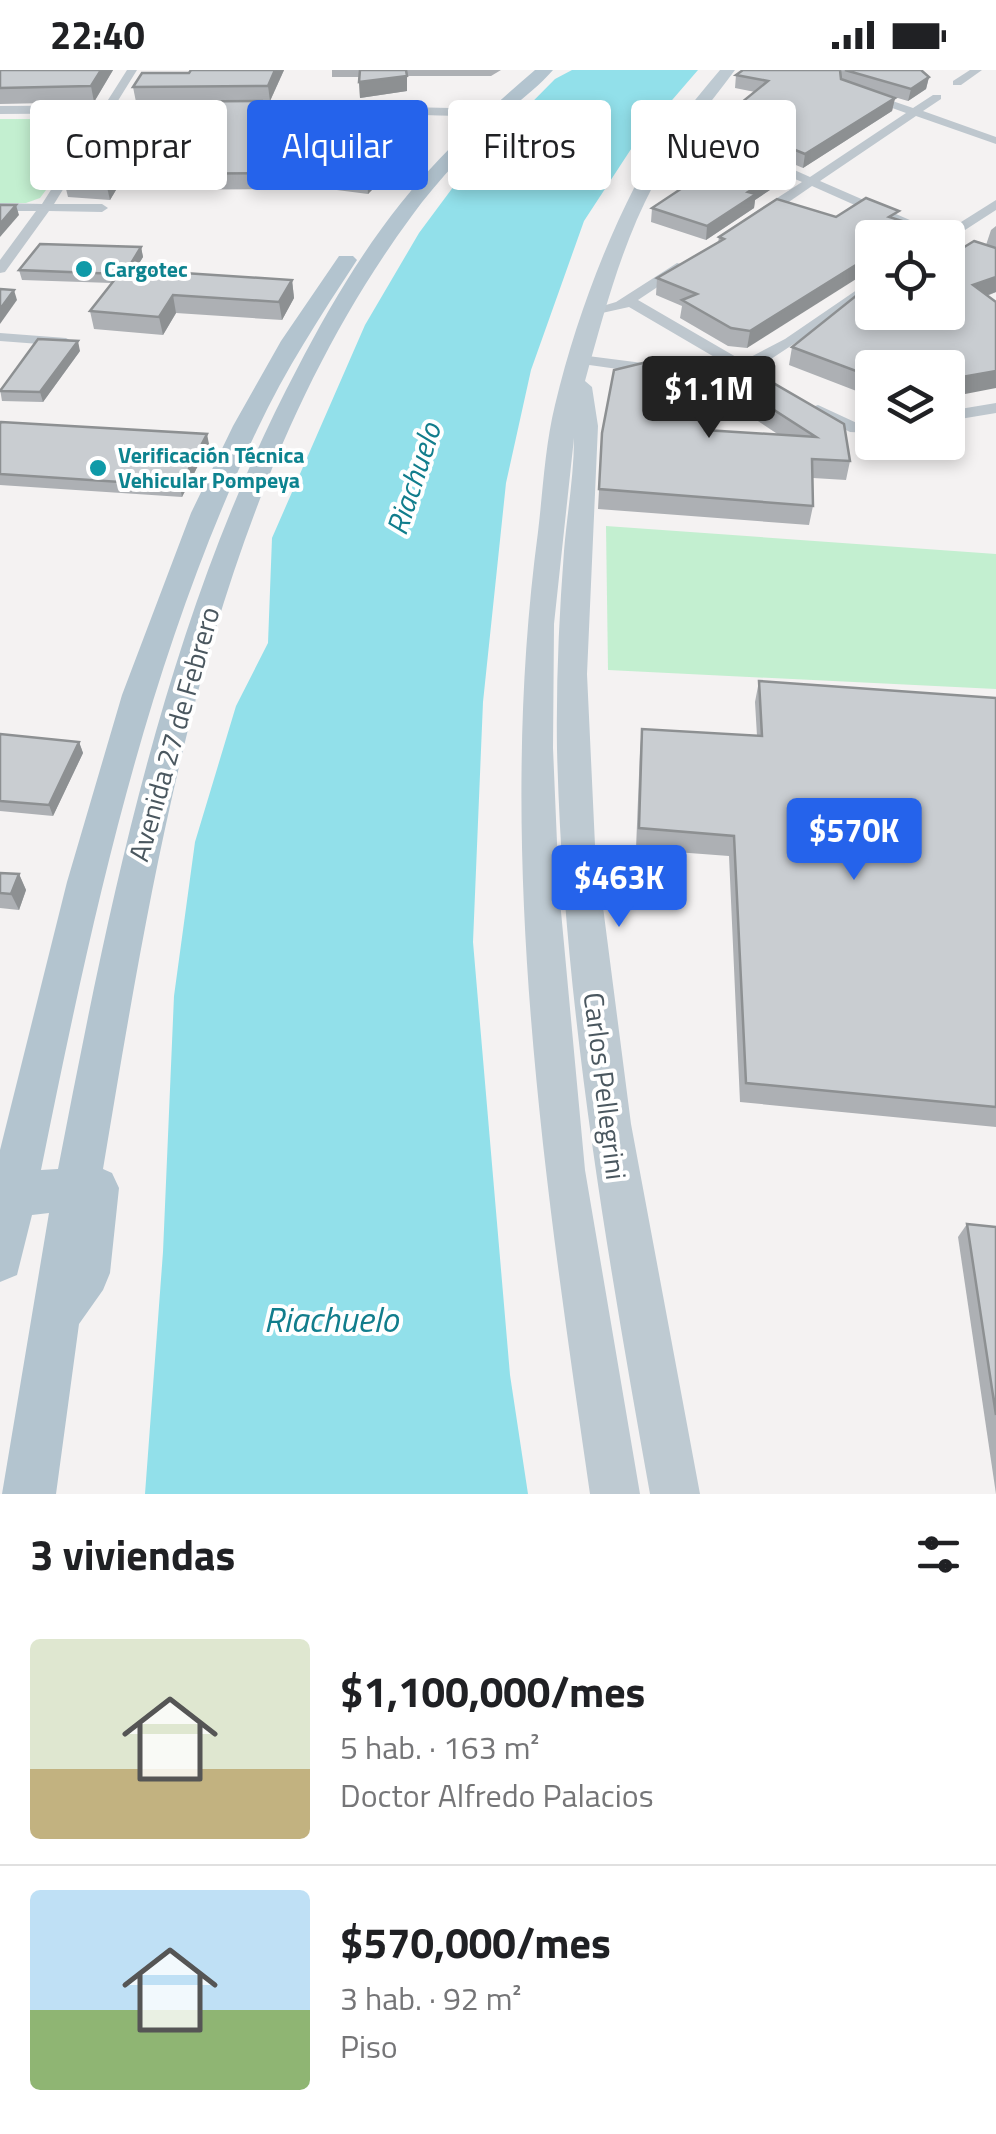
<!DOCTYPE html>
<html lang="es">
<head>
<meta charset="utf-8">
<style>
	body { margin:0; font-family:"Titillium Web",sans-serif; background:#f2f2f2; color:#202124; height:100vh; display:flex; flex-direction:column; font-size:38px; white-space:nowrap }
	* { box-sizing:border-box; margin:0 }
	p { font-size:32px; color:#757577 }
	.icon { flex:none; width:55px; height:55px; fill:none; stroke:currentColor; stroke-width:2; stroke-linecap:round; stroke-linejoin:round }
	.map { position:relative; height:1424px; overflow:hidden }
	.side { display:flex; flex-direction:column; background:#fff; flex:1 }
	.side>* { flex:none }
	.top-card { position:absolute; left:30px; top:30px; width:938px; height:90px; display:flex; gap:20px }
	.controls { position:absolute; left:855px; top:150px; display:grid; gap:20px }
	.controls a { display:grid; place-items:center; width:110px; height:110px; border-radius:10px; background:#fff; box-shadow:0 5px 15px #0003; font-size:50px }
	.price { position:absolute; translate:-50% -85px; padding:0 22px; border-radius:10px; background:#2563eb; color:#fff; font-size:32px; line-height:65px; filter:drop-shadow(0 2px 5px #0008) }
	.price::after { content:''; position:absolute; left:50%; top:60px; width:30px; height:22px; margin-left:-15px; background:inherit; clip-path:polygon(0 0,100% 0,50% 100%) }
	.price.current { background:#222; color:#fff }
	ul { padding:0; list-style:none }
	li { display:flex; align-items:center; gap:30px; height:250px; padding:0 30px }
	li+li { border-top:2px solid #e0e0e0 }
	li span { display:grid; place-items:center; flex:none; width:280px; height:200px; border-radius:10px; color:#555 }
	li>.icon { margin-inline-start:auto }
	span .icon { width:120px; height:120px; fill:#fffc; stroke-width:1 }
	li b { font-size:42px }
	h2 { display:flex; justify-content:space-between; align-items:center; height:120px; padding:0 30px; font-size:42px }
	.tag { padding:0 35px; border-radius:10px; background:#fff; box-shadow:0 5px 15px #0003; font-size:35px; line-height:90px }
	.tag.current { background:#2563eb; color:#fff }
	.status { display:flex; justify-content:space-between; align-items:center; height:70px; padding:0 50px; background:#fff; direction:ltr }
	.status svg { height:28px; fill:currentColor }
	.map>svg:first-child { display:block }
</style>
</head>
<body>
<div class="status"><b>22:40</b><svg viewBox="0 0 49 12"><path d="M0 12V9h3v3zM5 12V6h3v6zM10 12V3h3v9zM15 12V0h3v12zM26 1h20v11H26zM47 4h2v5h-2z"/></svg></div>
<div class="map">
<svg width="996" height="1424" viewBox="0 0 996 1424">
	<rect width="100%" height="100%" fill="#f4f2f2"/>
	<!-- green -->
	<g fill="#c3efd0">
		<path d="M0,49H91L97,52L40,128L26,133H0Z"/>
		<path d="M606,456L996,484V619L608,600Z"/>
	</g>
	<!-- water -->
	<path fill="#92e0ea" d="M572,0H698L635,73L584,151L531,300L506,413L483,632L473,872L510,1305L528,1424H145L163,1182L174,926L195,772L236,636L268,573L272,468L365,255L419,163L468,97L555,9Z"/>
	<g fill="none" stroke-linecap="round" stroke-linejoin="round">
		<!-- minor -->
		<g fill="#bec7ce" fill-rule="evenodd">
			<path d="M127,0H137L54,134H102L108,138L102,142L49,141L5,202L0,203V190L36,141H0V133L42,134Z"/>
			<path d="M970,0H982L961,15H953V11Z"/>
			<path d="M866,22L913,38L933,25H941V29L923,41L996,67V74L916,46L820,111L942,164L996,130V140L948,171V168H929L812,116L764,149H754V143L802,112L755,92V86H763L810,107L906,43L862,27Z"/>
			<path d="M677,193L689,196L638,230L743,291L785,269L867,213L872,212V222L747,305L739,302L682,308L575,293L572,290L580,285L682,298L728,295L629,237L593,245L586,241L616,232Z"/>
			<path d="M0,263L66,268L73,272L66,276L0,271Z"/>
			<path d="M996,333V343L948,351V341Z"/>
			<path d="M818,335L859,354L872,353V363L850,362L812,343V337Z"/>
		</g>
		<!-- tertiary -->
		<g fill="#bec7ce" fill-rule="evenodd">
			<path d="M316,35L495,39L502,43L495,47L311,42L309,39Z"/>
			<path d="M0,36L153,35L160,39L153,43L0,44Z"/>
		</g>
		<!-- secondary -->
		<path fill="#becad2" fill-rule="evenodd" d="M720,0H735C708,37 676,72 654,114C621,176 604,243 585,311L592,317L598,356L587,604L595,775L631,1054L700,1424H650C606,1178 563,929 557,679C556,613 559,547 564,481C567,444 574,406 574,368L554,554L553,678L559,820L585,1100L640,1424H590C544,1106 495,783 538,462C543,420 545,376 555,335C573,260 600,185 635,116C657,74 690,36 720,0Z"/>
		<!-- primary -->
		<path fill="#b3c4cf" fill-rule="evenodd" d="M535,0H553C540,15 523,28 508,41C473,74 439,108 411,147C213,416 157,777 103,1099L112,1103L119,1118L110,1203L103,1220L79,1254L56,1424H2L49,1143L32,1145L17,1205L0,1212V1080L67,812L122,625L191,443L233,356L281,271L339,186H353L357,190C321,245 285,300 257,360C146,593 92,848 41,1100L58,1099C111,825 166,547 297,299C327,241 361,183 401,133C441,83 487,41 535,0Z"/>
	</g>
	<!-- wall -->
	<g fill="#adb0b4">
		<path d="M0,0H113L94,32L0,34Z"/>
		<path d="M284,0L270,31L136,32L133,17L189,3Z"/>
		<path d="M332,0H501L491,6H407V21L360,28L359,7H332Z"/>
		<path d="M743,0H921L929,7L926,19L908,31L884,24L895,28L892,41L803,98L758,79H751L782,112L755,130L754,138L706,170L651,152L652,138L708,101L681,94L683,80L755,22L735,18L736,5Z"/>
		<path d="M261,31V38L355,48L425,47L426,63L416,72V75L368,124L329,119L116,120L110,130L68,127L64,111L105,61Z"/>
		<path d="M996,156V222L987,226L996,232L957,332L948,333V298H872V327L789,295L792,277L986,175L991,160Z"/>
		<path d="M719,167L872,168L747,278L728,276L680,248L682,236L656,225L657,208L718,173Z"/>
		<path d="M141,177L143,187L135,200L292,210L294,228L282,250L176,243L163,265L94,259L90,241L112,213L22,210L19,200Z"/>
		<path d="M80,281L43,332L2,331L0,319Z"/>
		<path d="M756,303L850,391L846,410L813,408V436L809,455L598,439L602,363L705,360L779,365L729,332L732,313Z"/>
		<path d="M0,354L209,374L182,427L0,415Z"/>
		<path d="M759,611L996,628V1057L740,1032L729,786L636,779L640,680L642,659L757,666L755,632Z"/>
		<path d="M0,664L79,672L83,683L53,746L0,741Z"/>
		<path d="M0,803L19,804L26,820L19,840L0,838Z"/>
		<path d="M967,1154L996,1157V1424L958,1167Z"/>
	</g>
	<!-- shaded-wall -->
	<g fill="#8d9092">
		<path d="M101,0H113L94,32L91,16Z"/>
		<path d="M275,0H284L270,31L268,16Z"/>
		<path d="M407,0V21L360,28L359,12Z"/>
		<path d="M929,7L926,19L908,31L911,19Z"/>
		<path d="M895,28L892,41L803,98L805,84Z"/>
		<path d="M425,47L426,63L416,72V75L368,124L367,108Z"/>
		<path d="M784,99L782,112L755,130L754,138L706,170L707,156L748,122Z"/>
		<path d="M113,104L116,120L110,130L106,113Z"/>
		<path d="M16,135L19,145L0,167V154Z"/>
		<path d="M915,155L912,168H899Z"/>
		<path d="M141,177L143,187L126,214L124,204Z"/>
		<path d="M872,185V199L747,278L750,261Z"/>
		<path d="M996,207V222L968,232L973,215Z"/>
		<path d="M292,210L294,228L282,250L279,232Z"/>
		<path d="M14,220L17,230L0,254V239Z"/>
		<path d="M173,225L176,243L163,265L159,247Z"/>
		<path d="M78,271L80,281L43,332L40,322Z"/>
		<path d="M996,301V318L960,325L963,314L956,308Z"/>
		<path d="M207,364L209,374L182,427L180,416Z"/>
		<path d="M79,672L83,683L53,746L49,735Z"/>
		<path d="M19,804L26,820L19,840L11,824Z"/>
	</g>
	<!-- building -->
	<g fill="#c9cdd1" stroke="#8d9092" stroke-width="2.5">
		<path d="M0,0H101L91,16L0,18Z"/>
		<path d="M191,0H275L268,16L133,17L142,3H189Z"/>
		<path d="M360,0H406L407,6L359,12Z"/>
		<path d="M743,0H840L841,9L895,28L805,84L759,65L747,66L748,78L785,93L784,99L748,122L756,124L707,156L652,138L723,91L683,80L768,11L736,5Z"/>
		<path d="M845,0H921L929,7L911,19Z"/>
		<path d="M261,31L258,38L354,36L351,49L425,47L412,60H415L367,108L328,103L113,104L106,113L64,111L96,60L105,61L123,32Z"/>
		<path d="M866,128L899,141L889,147L915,155L899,168H872V185L750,261L731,258L682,230L697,224L657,208L724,169L719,167L777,129L836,147Z"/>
		<path d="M0,135H16L0,154Z"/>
		<path d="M974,171L996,178V207L973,215L996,232V301L956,308L963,314L948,315V298H872V307L792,277L872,213V242H948V187Z"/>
		<path d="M40,174L141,177L127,200L123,199L119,204L19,200Z"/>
		<path d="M123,199L292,210L279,232L173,225L159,247L90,241Z"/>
		<path d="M0,219L14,220L0,239Z"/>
		<path d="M38,269L78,271L40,322L0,321Z"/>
		<path d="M647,292L684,293L683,306L709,308L705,360L816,367L732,313L756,303L844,354L850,391L812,389L813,436L599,419L602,363L614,300Z"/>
		<path d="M1,352L207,364L180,416L0,404V354Z"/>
		<path d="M759,611L996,628V1037L746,1013L734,766L639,758L642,659L762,666Z"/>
		<path d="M0,664L79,672L49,735L0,731Z"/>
		<path d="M0,803L19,804L11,824L0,823Z"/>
		<path d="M967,1154L996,1157V1345Z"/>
	</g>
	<!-- markers -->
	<g fill="#0f9aa8" stroke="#fff" stroke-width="4">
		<circle cx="84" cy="199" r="10"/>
		<circle cx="98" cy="398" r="10"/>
	</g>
	<g text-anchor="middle" stroke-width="8" stroke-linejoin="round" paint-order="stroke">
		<!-- far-culture labels -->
		<g font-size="22" font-weight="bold" fill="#0d838f" stroke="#fff" text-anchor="start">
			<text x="104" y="207">Cargotec</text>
			<text x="118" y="393">Verificación Técnica<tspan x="118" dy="25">Vehicular Pompeya</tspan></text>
		</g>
		<!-- street labels -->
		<g font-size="28" fill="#4a575f" stroke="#fff">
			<text transform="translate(174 664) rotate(-74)" y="10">Avenida 27 de Febrero</text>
			<text transform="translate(605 1016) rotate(83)" y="10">Carlos Pellegrini</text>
		</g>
		<!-- water labels -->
		<g font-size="30" font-style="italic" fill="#117d8c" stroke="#fff">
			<text transform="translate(414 409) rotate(-72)" y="10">Riachuelo</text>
		</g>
		<!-- near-water labels -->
		<g font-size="35" font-style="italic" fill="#117d8c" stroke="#fff">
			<text x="331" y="1262">Riachuelo</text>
		</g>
	</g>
</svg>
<div class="controls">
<a><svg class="icon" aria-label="locate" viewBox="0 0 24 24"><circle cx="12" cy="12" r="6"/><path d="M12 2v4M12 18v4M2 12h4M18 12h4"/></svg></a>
<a><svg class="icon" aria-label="layers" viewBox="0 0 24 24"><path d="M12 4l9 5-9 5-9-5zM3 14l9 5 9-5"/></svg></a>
</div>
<b class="price current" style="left:709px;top:371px">$1.1M</b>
<b class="price" style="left:854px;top:813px">$570K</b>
<b class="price" style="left:619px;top:860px">$463K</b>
<div class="top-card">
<a class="tag">Comprar</a>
<a class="tag current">Alquilar</a>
<a class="tag">Filtros</a>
<a class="tag">Nuevo</a>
</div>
</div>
<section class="side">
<h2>3 viviendas<svg class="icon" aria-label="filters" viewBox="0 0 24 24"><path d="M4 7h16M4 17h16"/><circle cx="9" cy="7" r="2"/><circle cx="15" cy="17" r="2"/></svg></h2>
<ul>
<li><span style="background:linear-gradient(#dfe7d0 65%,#c2b280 0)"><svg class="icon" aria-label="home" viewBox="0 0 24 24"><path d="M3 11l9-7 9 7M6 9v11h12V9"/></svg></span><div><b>$1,100,000/mes</b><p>5 hab. · 163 m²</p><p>Doctor Alfredo Palacios</p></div></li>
<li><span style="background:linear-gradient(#bfe0f5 60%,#8fb573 0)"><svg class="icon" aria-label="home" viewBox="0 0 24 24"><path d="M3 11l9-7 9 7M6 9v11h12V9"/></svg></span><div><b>$570,000/mes</b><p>3 hab. · 92 m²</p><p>Piso</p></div></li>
</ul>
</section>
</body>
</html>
